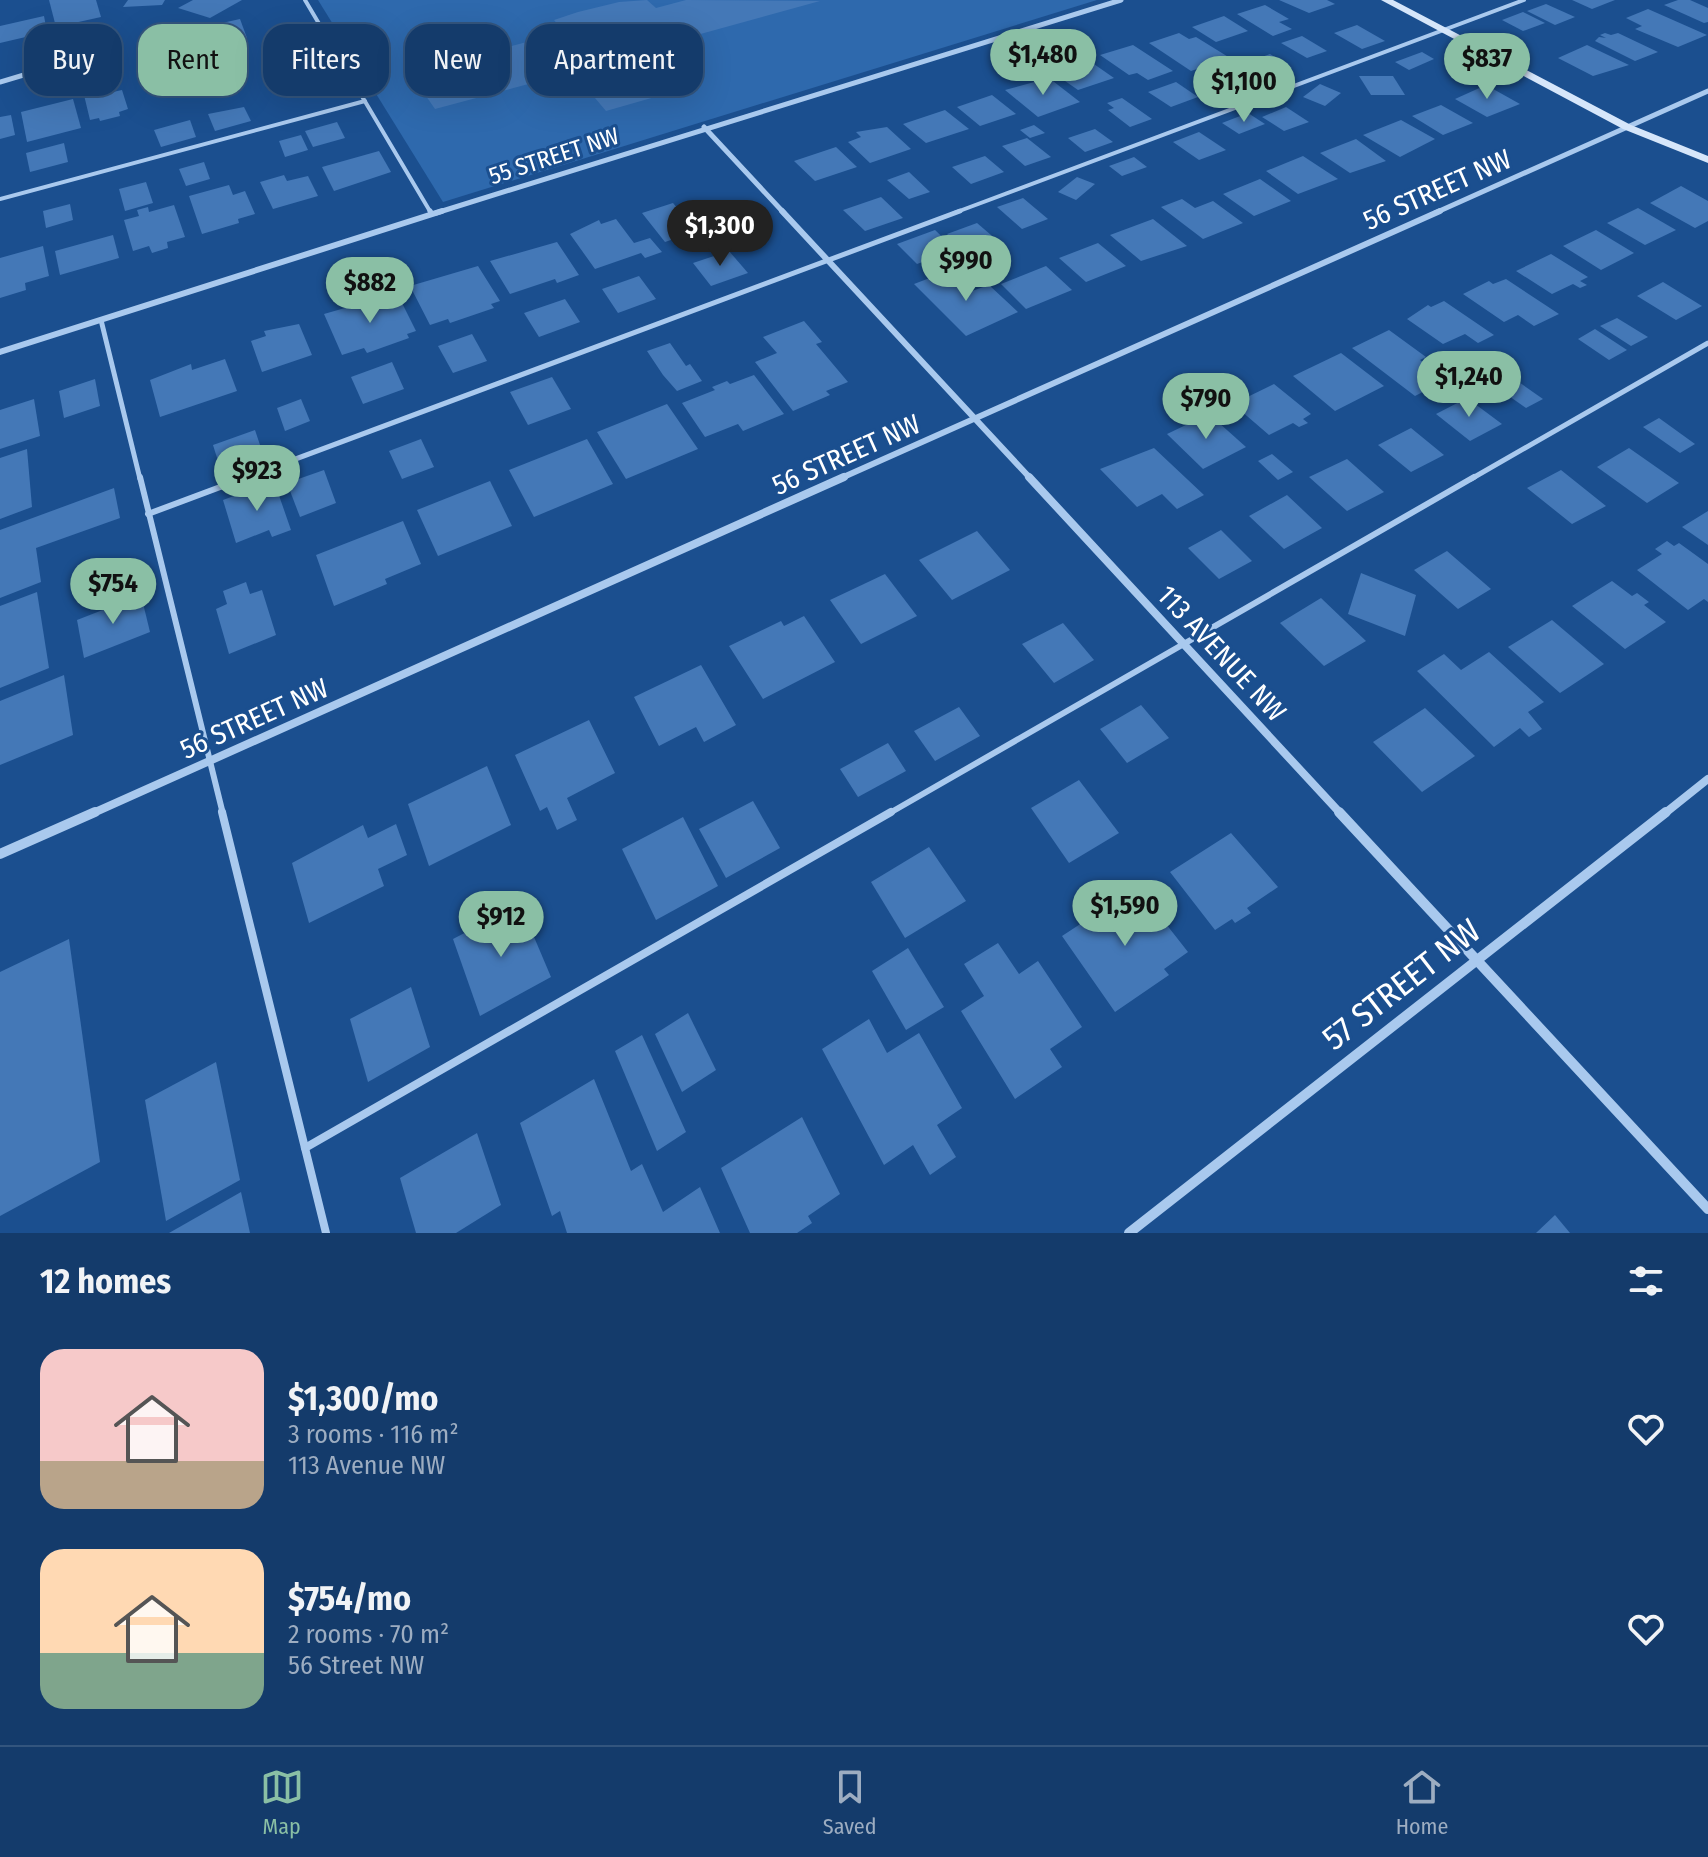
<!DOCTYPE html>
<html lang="en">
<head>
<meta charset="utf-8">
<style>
	body { margin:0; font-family:"Fira Sans Condensed",sans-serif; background:#1d4271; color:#f1f3f6; height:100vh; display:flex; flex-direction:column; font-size:30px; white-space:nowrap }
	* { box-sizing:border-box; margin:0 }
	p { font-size:26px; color:#9dadc1 }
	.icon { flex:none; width:44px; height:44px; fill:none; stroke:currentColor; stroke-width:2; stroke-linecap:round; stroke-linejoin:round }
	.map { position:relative; height:1233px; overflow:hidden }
	.panel { display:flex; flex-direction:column; background:#143b6b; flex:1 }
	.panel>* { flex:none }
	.hud { position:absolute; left:24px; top:24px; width:800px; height:72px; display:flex; gap:16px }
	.price { position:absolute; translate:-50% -68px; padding:0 18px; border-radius:28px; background:#8abfa5; color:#111; font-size:26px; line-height:52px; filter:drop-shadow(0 2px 4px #0008) }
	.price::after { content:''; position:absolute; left:50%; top:48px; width:24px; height:18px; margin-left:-12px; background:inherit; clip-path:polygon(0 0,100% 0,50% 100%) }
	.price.selected { background:#222; color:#fff }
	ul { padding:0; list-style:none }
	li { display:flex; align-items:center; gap:24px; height:200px; padding:0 40px }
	li span { display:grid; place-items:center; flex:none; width:224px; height:160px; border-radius:24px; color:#555 }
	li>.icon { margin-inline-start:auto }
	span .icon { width:96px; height:96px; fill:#fffc; stroke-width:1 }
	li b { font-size:34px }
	h2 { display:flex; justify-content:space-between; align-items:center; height:96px; padding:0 40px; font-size:34px }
	.tag { padding:0 28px; border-radius:24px; background:#143b6b; box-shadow:0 8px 32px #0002,0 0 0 2px #33557e; font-size:28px; line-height:72px }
	.tag.selected { background:#8abfa5; color:#111 }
	.tab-bar { display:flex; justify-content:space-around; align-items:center; height:112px; border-top:2px solid #33557e; background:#143b6b; font-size:22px; color:#9dadc1 }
	.tab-bar a { display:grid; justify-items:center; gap:4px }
	.tab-bar .selected { color:#8abfa5 }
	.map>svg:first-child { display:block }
</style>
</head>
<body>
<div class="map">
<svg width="1708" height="1233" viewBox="0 0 1708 1233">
	<rect width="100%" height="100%" fill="#1b4f8f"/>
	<!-- green -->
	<path fill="#2e69ad" d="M318,0H1097L443,202Z"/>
	<!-- building -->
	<g fill="#4478b7">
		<path d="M49,0H96L101,17L56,27Z"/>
		<path d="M128,0H165L162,5L123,7Z"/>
		<path d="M193,0H242L210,18L178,8Z"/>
		<path d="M647,0L656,8L686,0L820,1L686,38L630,60L662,95L606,111L573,72L435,109L410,73L564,32L554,20L578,12L619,2Z"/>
		<path d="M1279,0H1327L1335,4L1309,13Z"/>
		<path d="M1572,0H1615L1592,9Z"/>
		<path d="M1678,0H1690L1708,8V22L1704,23L1664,5Z"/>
		<path d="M1546,4L1575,17L1555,25L1527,11Z"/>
		<path d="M1265,5L1289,19L1279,22L1292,29L1273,36L1237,14Z"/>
		<path d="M1648,9L1707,35L1678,47L1635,29L1642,26L1626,18Z"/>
		<path d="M1523,12L1545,23L1523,31L1502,20Z"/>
		<path d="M44,16L47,32L0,43V26Z"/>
		<path d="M1224,16L1248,31L1216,42L1192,27Z"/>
		<path d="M240,19L247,38L210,47L204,27Z"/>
		<path d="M1357,25L1385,41L1362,49L1334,33Z"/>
		<path d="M1179,33L1189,39L1196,37L1230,58L1191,71L1149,43Z"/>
		<path d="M1605,33L1611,35L1618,33L1658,52L1635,61L1595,41L1599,37L1606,38L1600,35Z"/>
		<path d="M1302,36L1327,51L1307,58L1281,43Z"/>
		<path d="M280,44L309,47L295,60L266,58Z"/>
		<path d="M1133,45L1173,71L1148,80L1137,73L1129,75L1100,55Z"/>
		<path d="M1587,45L1629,65L1593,76L1558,58Z"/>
		<path d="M1422,52L1434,59L1409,70L1395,62Z"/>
		<path d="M1270,54L1292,68L1270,76L1248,62Z"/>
		<path d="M192,59L239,63L225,77L208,75L200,83L169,80Z"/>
		<path d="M1091,62L1114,78L1078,90L1055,74Z"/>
		<path d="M1229,75L1253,91L1231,99L1207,83Z"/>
		<path d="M1359,76H1393L1405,95H1371Z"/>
		<path d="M1049,78L1080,102L1038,117L1005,90Z"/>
		<path d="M1176,82L1198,97L1171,107L1148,92Z"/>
		<path d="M1320,84L1341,93L1325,106L1303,97Z"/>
		<path d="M1486,85L1520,104L1487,117L1455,99Z"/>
		<path d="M111,88L113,92L122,90L128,109L119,112L120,116L100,121L99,118L90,120L84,95Z"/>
		<path d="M992,95L1016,114L980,126L957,107Z"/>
		<path d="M1122,98L1152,119L1130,127L1108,110L1114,108L1107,103Z"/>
		<path d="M73,99L81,128L27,142L21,112Z"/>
		<path d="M1441,105L1473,123L1443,135L1412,116Z"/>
		<path d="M244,107L251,121L215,131L208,114Z"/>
		<path d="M1286,107L1309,122L1284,131L1262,117Z"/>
		<path d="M945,110L969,129L926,143L903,124Z"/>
		<path d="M1248,113L1265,124L1239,134L1222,123Z"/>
		<path d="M11,115L15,135L0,139V117Z"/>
		<path d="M190,120L196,137L161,147L154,130Z"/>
		<path d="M1401,120L1435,139L1400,157L1363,135Z"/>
		<path d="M337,122L345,138L313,147L305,131Z"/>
		<path d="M1034,125L1045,133L1030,138L1020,130Z"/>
		<path d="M887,127L911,149L870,163L848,142L861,137L856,132Z"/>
		<path d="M1095,129L1113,142L1085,152L1068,138Z"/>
		<path d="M1199,132L1226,150L1199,160L1173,142Z"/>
		<path d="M301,135L308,150L285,157L279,141Z"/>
		<path d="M1027,138L1051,157L1025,166L1002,146Z"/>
		<path d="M1356,139L1386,161L1350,173L1320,153Z"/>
		<path d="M64,143L68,162L30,172L26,153Z"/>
		<path d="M836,147L857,167L815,181L794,161Z"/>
		<path d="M379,151L391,172L334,191L322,167Z"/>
		<path d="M985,156L1004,172L971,184L952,167Z"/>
		<path d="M1303,156L1338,179L1298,194L1266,171Z"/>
		<path d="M1134,157L1147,167L1122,176L1109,166Z"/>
		<path d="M204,162L210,179L186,186L179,169Z"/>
		<path d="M909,172L930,192L909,199L887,180Z"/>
		<path d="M284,175L287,181L308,176L318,196L273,209L260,182Z"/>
		<path d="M1077,177L1095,184L1076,200L1058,192Z"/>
		<path d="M1260,179L1291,201L1254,216L1223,194Z"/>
		<path d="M146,182L153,203L125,211L119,189Z"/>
		<path d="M229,185L233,195L245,191L255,214L238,219L239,223L202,234L189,196Z"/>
		<path d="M1681,186L1708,201V221L1695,228L1650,203Z"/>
		<path d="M881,197L903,218L865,231L843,210Z"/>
		<path d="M1023,198L1048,219L1022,229L997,207Z"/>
		<path d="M1182,199L1195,208L1213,201L1243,223L1203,239L1161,207Z"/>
		<path d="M702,201L721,223L665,242L642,213L673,203L678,209Z"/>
		<path d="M70,204L73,220L46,228L43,211Z"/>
		<path d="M174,205L185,237L167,242L168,248L152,253L149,246L133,251L124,220L139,216L137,210L148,207L149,212Z"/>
		<path d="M1638,208L1676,230L1645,245L1607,223Z"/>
		<path d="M616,219L634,243L650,238L662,252L645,258L641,253L595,269L570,234L599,220L601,224Z"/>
		<path d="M1153,219L1187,246L1141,261L1110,235Z"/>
		<path d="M977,223L998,241L967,253L947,234Z"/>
		<path d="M935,230L956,250L917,264L897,244Z"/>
		<path d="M1596,230L1634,253L1601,270L1563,246Z"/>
		<path d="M113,235L119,258L60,275L55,251Z"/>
		<path d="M557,242L579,275L557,283L555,279L510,294L490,261Z"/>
		<path d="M1098,243L1126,266L1086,282L1059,258Z"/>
		<path d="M43,246L49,276L25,283L26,290L0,298V258Z"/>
		<path d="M729,251L748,273L711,286L693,263Z"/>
		<path d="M1551,254L1588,277L1580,281L1587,285L1580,288L1573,284L1552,294L1516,271Z"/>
		<path d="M478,266L500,301L491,304L494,308L450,323L448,319L430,325L410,286Z"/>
		<path d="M1046,266L1072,290L1026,309L1001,284Z"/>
		<path d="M948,271L969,292L989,285L1018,312L966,336L914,284Z"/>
		<path d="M639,276L656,299L618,313L602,289Z"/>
		<path d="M1506,279L1559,314L1534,326L1518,315L1504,322L1463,294L1489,281L1493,284Z"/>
		<path d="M1663,282L1702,306L1676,320L1637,296Z"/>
		<path d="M397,293L416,331L407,334L409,338L367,353L364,348L342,355L324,314Z"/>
		<path d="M565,299L580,322L539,337L524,313Z"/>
		<path d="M1444,301L1494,335L1478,343L1465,334L1443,344L1407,319L1428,305L1431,307Z"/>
		<path d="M1617,318L1648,337L1631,346L1600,326Z"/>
		<path d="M804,321L822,342L816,344L848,382L826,391L830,395L793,411L755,362L777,353L763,337Z"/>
		<path d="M299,324L312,355L262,372L251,341L266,336L264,331Z"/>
		<path d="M1595,329L1627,350L1609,360L1578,339Z"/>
		<path d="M1389,330L1426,357L1420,360L1446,380L1415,396L1352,348Z"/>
		<path d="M472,334L487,361L453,373L438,346Z"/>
		<path d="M670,343L686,366L690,364L702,381L677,391L663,375L647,351Z"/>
		<path d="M1341,353L1384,386L1335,411L1293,376Z"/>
		<path d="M225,359L237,391L160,417L150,380L191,364L192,370Z"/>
		<path d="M392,362L404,389L363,404L351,377Z"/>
		<path d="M754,375L784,414L743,431L738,424L705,437L682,403L715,390L712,387L727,381L730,384Z"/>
		<path d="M552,377L571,409L528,425L510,392Z"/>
		<path d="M1513,378L1543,399L1526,408L1496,387Z"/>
		<path d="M95,379L100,406L64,418L59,391Z"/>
		<path d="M1274,384L1311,414L1303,419L1308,423L1299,427L1293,423L1269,435L1233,404Z"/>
		<path d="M1467,398L1502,424L1470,441L1436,414Z"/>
		<path d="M34,399L40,436L0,449V410Z"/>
		<path d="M301,399L310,421L285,431L277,408Z"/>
		<path d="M667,404L698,449L626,479L597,432Z"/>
		<path d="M1209,414L1246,447L1203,469L1167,434Z"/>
		<path d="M1659,418L1695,444L1680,453L1643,427Z"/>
		<path d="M1411,428L1444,455L1411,472L1378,445Z"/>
		<path d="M255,430L261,448L219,464L213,445Z"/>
		<path d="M421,439L434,467L402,479L389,451Z"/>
		<path d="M587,439L613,484L534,517L509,470Z"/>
		<path d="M1154,448L1204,495L1177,509L1162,494L1137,507L1100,469Z"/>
		<path d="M1629,448L1679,483L1647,503L1597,467Z"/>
		<path d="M27,449L32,507L0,519V458Z"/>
		<path d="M1272,454L1293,472L1278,480L1258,461Z"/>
		<path d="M1347,459L1384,492L1347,511L1309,477Z"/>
		<path d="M324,470L336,503L300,517L287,483Z"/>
		<path d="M1561,470L1606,506L1572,524L1527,488Z"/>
		<path d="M274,481L291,530L272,537L269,530L236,543L223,500Z"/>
		<path d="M490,481L512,526L438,556L417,510Z"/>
		<path d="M114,488L120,518L36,548L41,582L0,598V530Z"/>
		<path d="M1287,495L1322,528L1284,549L1249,516Z"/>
		<path d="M1708,511V545L1682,527Z"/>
		<path d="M403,521L421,564L385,579L387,584L334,606L316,555Z"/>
		<path d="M1221,530L1252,561L1219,579L1188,548Z"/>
		<path d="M977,531L1010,570L952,600L919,560Z"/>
		<path d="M1667,541L1674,546L1679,543L1708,564V602L1704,599L1688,610L1637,570L1662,554L1655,549Z"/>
		<path d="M1447,551L1491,589L1458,609L1414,570Z"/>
		<path d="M1361,573L1416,595L1405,636L1348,614Z"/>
		<path d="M885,574L917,616L861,644L830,600Z"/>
		<path d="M1612,581L1632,596L1637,593L1649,602L1644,605L1666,622L1625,649L1572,606Z"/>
		<path d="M246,582L250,594L262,590L276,635L229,654L216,609L227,604L223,591Z"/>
		<path d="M37,592L49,668L0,688V606Z"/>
		<path d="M141,595L150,632L84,658L77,620Z"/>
		<path d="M1321,598L1366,641L1324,666L1280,623Z"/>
		<path d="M804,616L835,662L763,699L729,646L781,621L784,626Z"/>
		<path d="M1552,620L1604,664L1560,693L1508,647Z"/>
		<path d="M1063,623L1094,660L1054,683L1022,644Z"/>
		<path d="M1489,652L1544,702L1528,712L1542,729L1529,737L1520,728L1494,747L1417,671L1444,654L1461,670Z"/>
		<path d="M701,665L736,725L704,742L696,727L659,746L634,697Z"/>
		<path d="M64,675L73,735L0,765V701Z"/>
		<path d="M1141,705L1169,738L1127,763L1100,729Z"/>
		<path d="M959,707L980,736L935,761L914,731Z"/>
		<path d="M1425,708L1475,756L1422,792L1373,742Z"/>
		<path d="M589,720L615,773L567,798L577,820L557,830L547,807L540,811L515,755Z"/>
		<path d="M888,743L906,771L858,797L840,769Z"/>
		<path d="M487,766L511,825L429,866L408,804Z"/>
		<path d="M1079,780L1119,833L1069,863L1031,808Z"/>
		<path d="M753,801L780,848L726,878L699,829Z"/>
		<path d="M683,817L718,886L656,920L622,849Z"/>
		<path d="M396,824L407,855L378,869L384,886L309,923L292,863L363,825L368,838Z"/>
		<path d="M1231,833L1278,887L1247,908L1251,913L1235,923L1232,919L1215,930L1170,872Z"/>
		<path d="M929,847L966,901L905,938L871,882Z"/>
		<path d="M1137,887L1188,952L1164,969L1169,975L1115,1012L1062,936Z"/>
		<path d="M520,904L551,977L480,1016L453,939Z"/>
		<path d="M69,939L100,1162L0,1216V972Z"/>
		<path d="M998,943L1019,974L1038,961L1082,1027L1050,1049L1062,1067L1015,1099L961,1011L984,996L964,964Z"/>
		<path d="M908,948L944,1007L906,1030L872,971Z"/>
		<path d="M411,987L430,1047L368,1082L350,1019Z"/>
		<path d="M688,1013L716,1070L682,1092L655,1034Z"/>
		<path d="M869,1019L887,1053L919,1033L962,1108L937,1125L956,1157L930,1175L913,1145L884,1165L822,1049Z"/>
		<path d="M642,1035L686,1132L657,1151L615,1051Z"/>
		<path d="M216,1062L240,1180L166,1221L145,1100Z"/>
		<path d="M594,1079L631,1171L642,1164L663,1212L700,1187L720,1233H567L560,1211L552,1216L520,1123Z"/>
		<path d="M802,1117L840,1194L808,1216L812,1223L797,1233H750L721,1168Z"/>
		<path d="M477,1133L501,1205L456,1233H416L400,1178Z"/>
		<path d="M241,1192L250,1233H169Z"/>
		<path d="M1555,1215L1570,1233H1536Z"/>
	</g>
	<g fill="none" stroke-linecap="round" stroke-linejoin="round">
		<!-- service-far3 -->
		<g stroke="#a9c9ee" stroke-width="4">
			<path d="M305,0L431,213"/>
			<path d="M0,199L365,101"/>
			<path d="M954,213L1524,0"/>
		</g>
		<!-- service-far2 -->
		<g stroke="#a9c9ee" stroke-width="5">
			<path d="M430,211L432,214"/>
			<path d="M101,320L140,479"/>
			<path d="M242,479L960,211"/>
			<path d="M1471,479L1708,343"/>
		</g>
		<!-- service-far1 -->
		<g stroke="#a9c9ee" stroke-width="6">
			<path d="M140,477L223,814"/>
			<path d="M148,514L247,477"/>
			<path d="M888,814L1474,477"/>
		</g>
		<!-- service -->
		<g stroke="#a9c9ee" stroke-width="8">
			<path d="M222,812L326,1233"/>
			<path d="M305,1148L891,812"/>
		</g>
		<!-- minor-far3 -->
		<g stroke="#a9c9ee" stroke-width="5">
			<path d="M0,82L107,50"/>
			<path d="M704,127L784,213"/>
			<path d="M436,213L1121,0"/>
			<path d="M1435,213L1708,91"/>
		</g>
		<!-- minor-far2 -->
		<g stroke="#a9c9ee" stroke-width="6">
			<path d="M782,211L1031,479"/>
			<path d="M0,352L442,211"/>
			<path d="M839,479L1440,211"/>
		</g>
		<!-- minor-far1 -->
		<g stroke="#a9c9ee" stroke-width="8">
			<path d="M1029,477L1341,814"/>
			<path d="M91,814L844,477"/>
			<path d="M1664,814L1708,779"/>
		</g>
		<!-- minor -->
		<g stroke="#a9c9ee" stroke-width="10">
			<path d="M1339,812L1708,1209"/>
			<path d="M0,854L95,812"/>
			<path d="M1129,1233L1666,812"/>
		</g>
		<!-- secondary -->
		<path fill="#d6e6fa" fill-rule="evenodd" d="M1381,0H1393L1631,125L1708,156V163L1623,129Z"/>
	</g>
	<g text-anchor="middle" stroke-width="6" stroke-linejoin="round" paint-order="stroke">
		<!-- far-street labels -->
		<g font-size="24" fill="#fff" stroke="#1b4f8f">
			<text transform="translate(554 156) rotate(-18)" y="8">55 STREET NW</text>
		</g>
		<!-- street labels -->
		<g font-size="28" fill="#fff" stroke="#1b4f8f">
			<text transform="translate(1437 189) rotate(-24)" y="10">56 STREET NW</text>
			<text transform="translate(846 454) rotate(-24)" y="10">56 STREET NW</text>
			<text transform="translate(1222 653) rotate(47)" y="10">113 AVENUE NW</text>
			<text transform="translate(254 718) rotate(-24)" y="10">56 STREET NW</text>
		</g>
		<!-- near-street labels -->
		<g font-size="34" fill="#fff" stroke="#1b4f8f">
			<text transform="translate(1401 984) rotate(-38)" y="12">57 STREET NW</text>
		</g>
	</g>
</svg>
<b class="price" style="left:1043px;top:97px">$1,480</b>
<b class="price" style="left:1487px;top:101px">$837</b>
<b class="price" style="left:1244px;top:124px">$1,100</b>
<b class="price selected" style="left:720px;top:268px">$1,300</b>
<b class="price" style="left:966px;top:303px">$990</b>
<b class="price" style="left:370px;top:325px">$882</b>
<b class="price" style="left:1469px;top:419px">$1,240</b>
<b class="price" style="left:1206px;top:441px">$790</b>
<b class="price" style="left:257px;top:513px">$923</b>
<b class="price" style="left:113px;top:626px">$754</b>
<b class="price" style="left:1125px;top:948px">$1,590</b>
<b class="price" style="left:501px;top:959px">$912</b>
<div class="hud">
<a class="tag">Buy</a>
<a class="tag selected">Rent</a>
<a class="tag">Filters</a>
<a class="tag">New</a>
<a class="tag">Apartment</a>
</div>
</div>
<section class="panel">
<h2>12 homes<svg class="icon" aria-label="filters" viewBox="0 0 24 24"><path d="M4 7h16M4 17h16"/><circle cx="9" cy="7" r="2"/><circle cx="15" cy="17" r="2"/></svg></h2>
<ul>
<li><span style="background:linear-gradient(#f6c9c9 70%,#b9a48a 0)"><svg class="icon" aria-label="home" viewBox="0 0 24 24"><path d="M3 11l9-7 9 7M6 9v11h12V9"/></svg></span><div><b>$1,300/mo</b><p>3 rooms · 116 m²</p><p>113 Avenue NW</p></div><svg class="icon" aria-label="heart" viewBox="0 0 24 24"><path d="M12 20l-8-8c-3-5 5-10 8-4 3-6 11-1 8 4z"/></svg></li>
<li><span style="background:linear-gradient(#ffd9b3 65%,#7fa58c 0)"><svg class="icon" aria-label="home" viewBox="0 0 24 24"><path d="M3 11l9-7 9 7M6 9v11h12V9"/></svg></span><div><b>$754/mo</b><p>2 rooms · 70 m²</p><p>56 Street NW</p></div><svg class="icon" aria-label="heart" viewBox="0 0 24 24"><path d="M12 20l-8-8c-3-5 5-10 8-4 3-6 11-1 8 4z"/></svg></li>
</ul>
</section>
<nav class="tab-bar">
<a class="selected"><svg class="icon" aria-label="map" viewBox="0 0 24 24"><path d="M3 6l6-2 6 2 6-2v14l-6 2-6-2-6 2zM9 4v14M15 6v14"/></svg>Map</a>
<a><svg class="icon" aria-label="saved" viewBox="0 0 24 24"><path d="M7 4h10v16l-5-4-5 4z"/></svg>Saved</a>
<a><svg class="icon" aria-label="home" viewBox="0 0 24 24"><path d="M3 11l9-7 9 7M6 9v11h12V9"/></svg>Home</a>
</nav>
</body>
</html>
